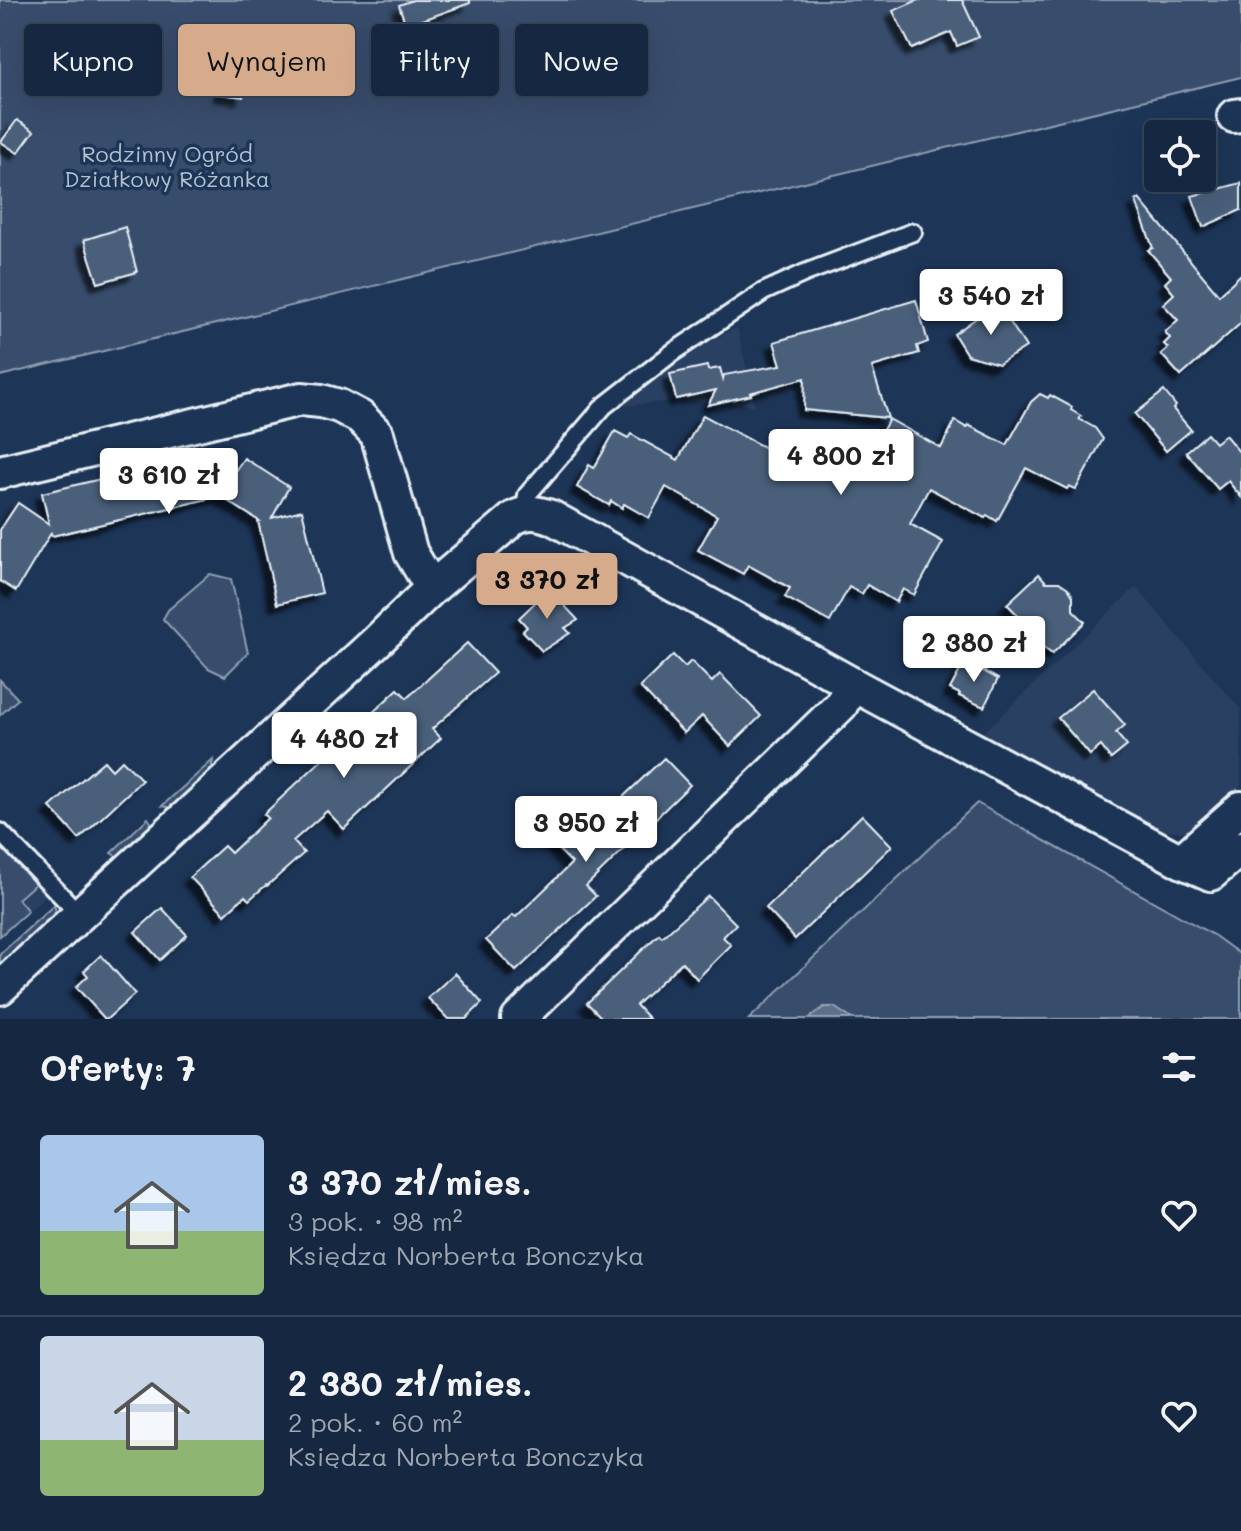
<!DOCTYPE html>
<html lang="pl">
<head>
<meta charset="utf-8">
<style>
	body { margin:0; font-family:Mali,sans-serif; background:#1f3048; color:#f1f3f6; height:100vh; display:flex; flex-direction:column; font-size:30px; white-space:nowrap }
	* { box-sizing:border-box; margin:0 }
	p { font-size:26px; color:#9ea6b1 }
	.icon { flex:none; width:44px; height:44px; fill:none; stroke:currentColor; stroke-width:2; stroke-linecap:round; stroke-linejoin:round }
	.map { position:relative; height:1019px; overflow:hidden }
	.side { display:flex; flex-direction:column; background:#162841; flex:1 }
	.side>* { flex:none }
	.top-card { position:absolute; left:24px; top:24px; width:800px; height:72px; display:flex; gap:16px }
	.tools { position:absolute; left:1144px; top:120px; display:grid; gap:16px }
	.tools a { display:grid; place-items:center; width:72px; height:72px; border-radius:8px; background:#162841; box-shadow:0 8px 32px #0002,0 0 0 2px #35445a; font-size:40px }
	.price { position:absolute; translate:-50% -68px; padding:0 18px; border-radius:8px; background:#fff; color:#222; font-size:26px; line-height:52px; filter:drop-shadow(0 2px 4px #0008) }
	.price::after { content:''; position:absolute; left:50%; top:48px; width:24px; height:18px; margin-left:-12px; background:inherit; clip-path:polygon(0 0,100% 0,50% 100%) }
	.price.current { background:#d6ab8b; color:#111 }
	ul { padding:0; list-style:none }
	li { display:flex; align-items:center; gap:24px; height:200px; padding:0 40px }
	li+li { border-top:2px solid #35445a }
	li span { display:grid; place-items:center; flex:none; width:224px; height:160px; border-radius:8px; color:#555 }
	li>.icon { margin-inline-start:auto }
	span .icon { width:96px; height:96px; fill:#fffc; stroke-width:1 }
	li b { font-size:34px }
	h2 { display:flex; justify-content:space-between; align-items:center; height:96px; padding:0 40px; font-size:34px }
	.tag { padding:0 28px; border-radius:8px; background:#162841; box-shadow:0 8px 32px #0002,0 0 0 2px #35445a; font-size:28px; line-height:72px }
	.tag.current { background:#d6ab8b; color:#111 }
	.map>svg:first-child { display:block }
</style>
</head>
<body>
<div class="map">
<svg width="1241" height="1019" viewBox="0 0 1241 1019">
	<defs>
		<filter id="shadow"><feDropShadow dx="-7" dy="7" stdDeviation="2" flood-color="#0009"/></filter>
	</defs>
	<rect width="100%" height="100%" fill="#1d3557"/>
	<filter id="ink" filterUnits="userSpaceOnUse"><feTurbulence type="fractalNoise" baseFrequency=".0125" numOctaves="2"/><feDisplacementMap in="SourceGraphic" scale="16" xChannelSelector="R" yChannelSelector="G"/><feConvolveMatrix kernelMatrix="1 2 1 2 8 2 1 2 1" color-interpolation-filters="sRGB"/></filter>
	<g filter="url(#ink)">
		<!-- built -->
		<g fill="#2a4162">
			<path d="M737,327L755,405L684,400L622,406L673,362Z"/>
			<path d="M1136,587L1241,710V786L1200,823L1184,832L1165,830L1150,824L982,734Z"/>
			<path d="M0,845L46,895L0,936Z"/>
		</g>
		<!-- green -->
		<g fill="#374d6c" stroke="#909fb2" stroke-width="2">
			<path d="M0,0H1241V77L0,376Z"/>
			<path d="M210,574L231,579L248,653L225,676L208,668L163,619L168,610Z"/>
			<path d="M0,680L18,699L0,715Z"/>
			<path d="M213,760L211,773L172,808L162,806Z"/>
			<path d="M977,803L1215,936L1241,955V1019H749Z"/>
			<path d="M148,818L153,826L120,858L111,853Z"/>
			<path d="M0,845L35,884L18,899L28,911L0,936Z"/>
			<path d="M54,905L57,915L0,967V954Z"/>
		</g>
		<!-- water -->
		<path fill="#5d7089" stroke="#95a4b5" stroke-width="2" d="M824,1007H834L852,1019H808Z"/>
		<!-- building -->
		<g fill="#495e7a" stroke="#e8f1f8" stroke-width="2" filter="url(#shadow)">
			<path d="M413,0H470V3L406,26L399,5Z"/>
			<path d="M918,0H962L979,37L957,46L951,32L912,49L893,11Z"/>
			<path d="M223,73L246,76L243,97L220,94Z"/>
			<path d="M17,120L34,131L18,153L1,142Z"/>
			<path d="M1241,183V210L1203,227L1192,196Z"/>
			<path d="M1139,199L1219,295L1241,274V323L1181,376L1161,354L1168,348L1164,344L1170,338L1165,332L1178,320L1163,304L1174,294L1165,283L1171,277L1148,250L1153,248L1136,201Z"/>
			<path d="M125,227L137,272L98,283L84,240Z"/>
			<path d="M916,300L928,342L917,346L919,353L872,367L888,418L804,410L805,378L750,393L751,395L708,405L716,390L676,399L670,374L707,366L708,370L720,368L723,379L724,375L781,365L774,342Z"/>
			<path d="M999,305L1026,347L999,364L967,355L954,334L988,310V312Z"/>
			<path d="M1164,391L1176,406L1173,409L1191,430L1166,451L1135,414Z"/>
			<path d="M1040,394L1048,398L1050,395L1072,407L1071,410L1081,416L1079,419L1095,428L1103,439L1076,489L1069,486L1067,489L1026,468L997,521L987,515L985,518L929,488L910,524L943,542L914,595L903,589L896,602L867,585L862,594L849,587L830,622L785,597L790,588L748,565L743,574L698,550L717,516L666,487L649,518L624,504L622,508L611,501L609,505L577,487L589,465L594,468L615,431L628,438L631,434L678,460L703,415L790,461L793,457L838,482L850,459L863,466L889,419L941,448L955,421L967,428L968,425L1007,445L1031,402Z"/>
			<path d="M1207,434L1215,443L1225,435L1241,454V497L1228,481L1218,489L1186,452Z"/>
			<path d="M218,451L225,485L244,458L289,487L272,518L302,510L322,593L277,604L258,521H259L220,496L52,536L51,533L16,591L0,581V530L18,503L49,524L42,493Z"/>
			<path d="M1039,574L1046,582H1059L1068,588L1073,596V610L1085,622L1052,654L1016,626L1023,620L1007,604Z"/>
			<path d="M549,589L578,620L565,628L570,633L542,651L523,631L527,627L519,618Z"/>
			<path d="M467,643L495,673L432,729L441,738L344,829L327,811L293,841L304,853L267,886L266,885L249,900L245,896L225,914L190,877L224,846L231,853L268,818L264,814L398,689L407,698Z"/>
			<path d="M673,655L685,667L691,661L712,682L720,674L761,716L730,746L702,716L684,733L640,687Z"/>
			<path d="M965,661L998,679L984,707L959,696L960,694L950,689Z"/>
			<path d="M1093,689L1125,725L1116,733L1127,746L1111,759L1101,746L1090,755L1058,718Z"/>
			<path d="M664,758L690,785L586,886L596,896L516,971L486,940L513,915L516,917L572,863L548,839L566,820L582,836Z"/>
			<path d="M122,760L142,780L79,839L50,807L104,761L112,770Z"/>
			<path d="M862,815L892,846L795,939L766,908Z"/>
			<path d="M708,896L736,924L723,937L731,945L697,979L682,962L636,1005L649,1019H603L587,1003L659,934L662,937Z"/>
			<path d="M162,908L187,935L160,960L135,932Z"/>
			<path d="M101,955L135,994L107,1019H105L76,987L88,976L84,971Z"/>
			<path d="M455,973L482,1003L466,1019H448L428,998Z"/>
		</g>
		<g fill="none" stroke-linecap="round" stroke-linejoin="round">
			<!-- service casing -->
			<g stroke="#e8f1f8" stroke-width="22">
				<g id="service">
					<path d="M525,513L527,495L604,406L672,353L763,292L805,273L913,232"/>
					<path d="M0,832L80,915"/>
				</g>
			</g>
			<!-- minor casing -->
			<g stroke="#e8f1f8" stroke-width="38">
				<g id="minor">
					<path d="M1234,116L1241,115"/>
					<path d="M0,472L301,399L321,401L339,406L360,417L377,434L411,553L432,588"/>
					<path d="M1181,861L1241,808"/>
					<path d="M0,988L376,642L432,588L514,518C527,511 536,512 551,517L852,684L1181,861L1211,874L1241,848"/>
					<path d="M518,1019L841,705L852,684"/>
				</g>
			</g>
			<!-- service -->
			<use href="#service" stroke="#1d3557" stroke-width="16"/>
			<!-- minor -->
			<use href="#minor" stroke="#1d3557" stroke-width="32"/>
		</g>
	</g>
	<g text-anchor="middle" stroke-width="7" stroke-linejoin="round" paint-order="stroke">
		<!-- park labels -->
		<g font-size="22" fill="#b3c0ce" stroke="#1d3557">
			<text x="167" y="162">Rodzinny Ogród<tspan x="167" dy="25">Działkowy Różanka</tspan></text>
		</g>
	</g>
</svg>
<div class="tools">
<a><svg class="icon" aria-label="locate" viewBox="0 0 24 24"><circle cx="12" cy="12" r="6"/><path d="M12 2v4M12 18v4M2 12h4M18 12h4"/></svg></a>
</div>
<b class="price" style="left:991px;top:337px">3 540 zł</b>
<b class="price" style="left:841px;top:497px">4 800 zł</b>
<b class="price" style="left:169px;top:516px">3 610 zł</b>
<b class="price current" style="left:547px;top:621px">3 370 zł</b>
<b class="price" style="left:974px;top:684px">2 380 zł</b>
<b class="price" style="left:344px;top:780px">4 480 zł</b>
<b class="price" style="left:586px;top:864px">3 950 zł</b>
<div class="top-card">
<a class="tag">Kupno</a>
<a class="tag current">Wynajem</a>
<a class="tag">Filtry</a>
<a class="tag">Nowe</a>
</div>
</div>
<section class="side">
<h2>Oferty: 7<svg class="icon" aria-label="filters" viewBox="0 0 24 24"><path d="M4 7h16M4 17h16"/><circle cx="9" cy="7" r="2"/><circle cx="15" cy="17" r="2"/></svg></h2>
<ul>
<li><span style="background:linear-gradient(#a9c7e8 60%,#8fb573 0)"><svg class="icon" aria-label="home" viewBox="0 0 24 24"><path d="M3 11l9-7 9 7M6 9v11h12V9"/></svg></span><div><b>3 370 zł/mies.</b><p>3 pok. · 98 m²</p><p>Księdza Norberta Bonczyka</p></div><svg class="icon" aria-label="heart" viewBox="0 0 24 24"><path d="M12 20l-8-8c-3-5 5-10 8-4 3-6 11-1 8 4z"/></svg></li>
<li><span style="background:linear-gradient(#c9d6e8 65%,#8fb573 0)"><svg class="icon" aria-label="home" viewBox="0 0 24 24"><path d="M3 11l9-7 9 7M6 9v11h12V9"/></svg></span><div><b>2 380 zł/mies.</b><p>2 pok. · 60 m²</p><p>Księdza Norberta Bonczyka</p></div><svg class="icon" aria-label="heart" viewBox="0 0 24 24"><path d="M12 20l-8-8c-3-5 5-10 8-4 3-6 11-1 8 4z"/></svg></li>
</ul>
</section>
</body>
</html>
